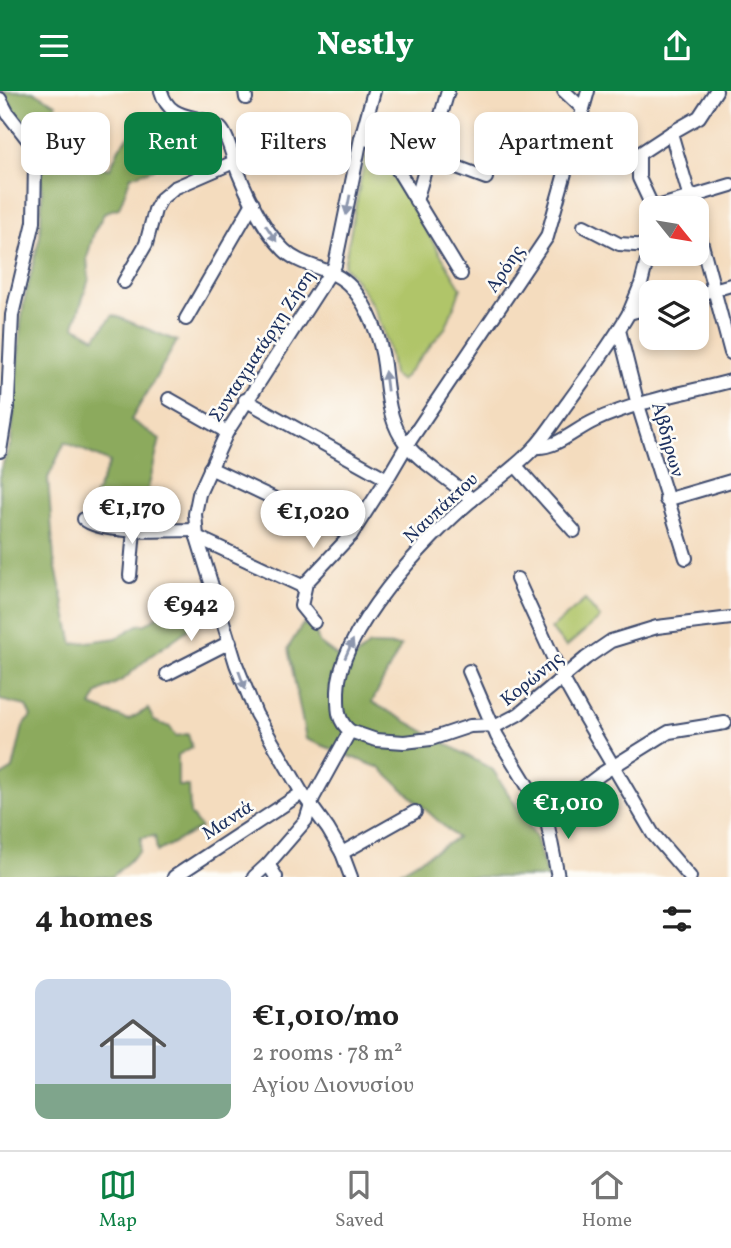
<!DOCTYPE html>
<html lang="en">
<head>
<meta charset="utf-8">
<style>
	body { margin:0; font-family:Vollkorn,serif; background:#f2f2f2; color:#222; height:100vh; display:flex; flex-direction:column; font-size:26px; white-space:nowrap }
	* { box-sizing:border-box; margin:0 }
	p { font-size:23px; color:#767676 }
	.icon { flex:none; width:38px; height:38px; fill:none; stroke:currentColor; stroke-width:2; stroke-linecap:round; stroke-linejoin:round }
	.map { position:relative; height:786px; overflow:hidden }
	.details { display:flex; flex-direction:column; background:#fff; flex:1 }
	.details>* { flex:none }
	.top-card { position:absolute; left:21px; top:21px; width:690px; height:63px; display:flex; gap:14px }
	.needle { width:46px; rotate:120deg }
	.buttons { position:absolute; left:639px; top:105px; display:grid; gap:14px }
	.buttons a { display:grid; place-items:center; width:70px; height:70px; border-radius:14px; background:#fff; box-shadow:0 4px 10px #0003; font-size:35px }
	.price { position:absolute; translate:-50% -60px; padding:0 16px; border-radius:24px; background:#fff; color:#222; font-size:23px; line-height:46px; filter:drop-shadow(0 2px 4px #0008) }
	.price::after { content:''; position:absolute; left:50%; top:42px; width:21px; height:16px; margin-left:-10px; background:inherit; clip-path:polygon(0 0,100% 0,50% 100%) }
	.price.on { background:#0b8043; color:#fff }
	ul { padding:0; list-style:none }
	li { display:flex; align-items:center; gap:21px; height:175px; padding:0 35px }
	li+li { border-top:2px solid #e0e0e0 }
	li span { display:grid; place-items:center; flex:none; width:196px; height:140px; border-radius:14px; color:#555 }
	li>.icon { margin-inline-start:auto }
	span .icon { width:84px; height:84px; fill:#fffc; stroke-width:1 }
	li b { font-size:30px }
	h2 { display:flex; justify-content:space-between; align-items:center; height:84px; padding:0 35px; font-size:30px }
	.pill { padding:0 24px; border-radius:14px; background:#fff; box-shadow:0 4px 10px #0003; font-size:24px; line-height:63px }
	.pill.on { background:#0b8043; color:#fff }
	header { display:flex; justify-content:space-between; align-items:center; height:91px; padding:0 35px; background:#0b8043; color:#fff; font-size:32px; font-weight:800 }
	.dock { display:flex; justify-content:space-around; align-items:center; height:98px; border-top:2px solid #e0e0e0; background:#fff; font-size:19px; color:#767676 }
	.dock a { display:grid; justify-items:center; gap:4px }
	.dock .on { color:#0b8043 }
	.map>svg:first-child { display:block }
</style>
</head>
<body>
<header><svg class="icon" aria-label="menu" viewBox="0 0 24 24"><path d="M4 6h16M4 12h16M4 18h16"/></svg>Nestly<svg class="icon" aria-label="share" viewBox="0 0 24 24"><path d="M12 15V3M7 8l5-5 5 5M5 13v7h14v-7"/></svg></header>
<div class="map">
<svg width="731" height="786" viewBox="0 0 731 786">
	<rect width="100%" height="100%" fill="#fdfcf7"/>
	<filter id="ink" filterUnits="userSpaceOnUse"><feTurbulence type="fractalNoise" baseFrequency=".0143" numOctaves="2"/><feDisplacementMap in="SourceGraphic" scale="14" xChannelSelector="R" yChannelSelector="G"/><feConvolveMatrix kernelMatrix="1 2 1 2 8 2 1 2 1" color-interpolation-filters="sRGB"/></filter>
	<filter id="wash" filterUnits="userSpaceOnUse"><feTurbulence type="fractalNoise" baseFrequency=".00686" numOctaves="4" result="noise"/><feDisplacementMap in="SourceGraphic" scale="28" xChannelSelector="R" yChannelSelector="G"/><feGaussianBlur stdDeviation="1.57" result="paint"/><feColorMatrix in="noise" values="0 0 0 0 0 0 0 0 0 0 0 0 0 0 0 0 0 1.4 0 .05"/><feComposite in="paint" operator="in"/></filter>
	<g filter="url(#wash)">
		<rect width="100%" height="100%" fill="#f4dcbe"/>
		<!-- green -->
		<g fill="#b0c569" stroke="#667a64" stroke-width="2">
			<path d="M378,60L461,197L446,236L401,290L393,284C388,241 373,207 344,175L365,67Z"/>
			<path d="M585,509L600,527L566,556L551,538Z"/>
		</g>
		<!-- forest -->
		<g fill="#8caa5d" stroke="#546c5e" stroke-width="2">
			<path d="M4,0H33L56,13L57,66L79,76L97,75L110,78L119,57L135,38L149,45L159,65L154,78L131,85L119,117L105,121L94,141L87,167L89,188L74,235L95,247L113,224L177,250L131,329L160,348L139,436L102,433L86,424L110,371L65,351L48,387L54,468L73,553L116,547L138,534L146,533L178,510L190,537L149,566L124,588L98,602L91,615L128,629L148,618L154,630L170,636L176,645L188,643L192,656L178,664V695H189L190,723L201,737L157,761L155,745L141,747L140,760L112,786H0V686L13,678L23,635L31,625L26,615L0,609V380L11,352L21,232L24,211L40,145L42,109L40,50L13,18Z"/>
			<path d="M303,533L315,538L319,552L348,573L369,554L401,555L372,611L493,679L536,746L547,786H391L457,747L380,677L306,648L288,557Z"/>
		</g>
	</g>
	<g filter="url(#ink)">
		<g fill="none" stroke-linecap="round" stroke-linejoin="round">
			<!-- minor casing -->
			<g stroke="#3c496c" stroke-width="16">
				<g id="minor">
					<path d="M161,0C170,33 199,21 220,37C228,44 234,71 238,81C249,108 263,138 284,159C303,178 333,175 352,197C369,217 381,248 384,274C387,298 388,325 401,346C418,372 450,387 472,409"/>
					<path d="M245,0L246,7"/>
					<path d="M564,0L582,17"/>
					<path d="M0,8L8,23L32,54L35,71L34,131L12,224L8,310L0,360"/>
					<path d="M671,42L693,117"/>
					<path d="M361,47L380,52L385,58L461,183"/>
					<path d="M430,66L486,87"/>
					<path d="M416,110L448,0"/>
					<path d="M653,117L639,87V63L671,42L699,26L716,0"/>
					<path d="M654,117L731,94"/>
					<path d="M696,131L731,262"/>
					<path d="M584,135L619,153L651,155"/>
					<path d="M124,191L146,153L155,119L161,108L174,97L234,71"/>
					<path d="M696,204L731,194"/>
					<path d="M629,222L641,193L651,153"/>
					<path d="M186,228L253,112"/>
					<path d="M619,239L638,314L686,467"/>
					<path d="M169,308L227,341"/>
					<path d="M245,309L387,388L407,354L547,146L588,0"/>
					<path d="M535,356C556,358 576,338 594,330C637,310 686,302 731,290"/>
					<path d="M516,375L574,440"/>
					<path d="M210,377L351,444"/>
					<path d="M666,409L731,390"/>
					<path d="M84,428C101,444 171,439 196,439"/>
					<path d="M197,446L304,496"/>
					<path d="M130,485L134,439"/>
					<path d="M517,488L563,588L582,622L653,743L690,786"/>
					<path d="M314,531L301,515L306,492L351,444L387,388"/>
					<path d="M469,580L497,645L546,725L558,786"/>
					<path d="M167,583L230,551"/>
					<path d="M350,640L376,649L404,651L431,648L470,635L498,634L519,623L586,567L611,550L657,536L731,527"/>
					<path d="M546,725L601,683L662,645L669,641L725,632"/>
					<path d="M342,762L415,721"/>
					<path d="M268,773L276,786"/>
					<path d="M174,786L302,702"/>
					<path d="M254,786L268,773L306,729L313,707L350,640C337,629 338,618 338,602C337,541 427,447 472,409C493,392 515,377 534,357C547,343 557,326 569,310C590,281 611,253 629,222L651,216"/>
					<path d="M351,786L342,762L328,738L302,702L256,623L236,573L197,446L195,423L199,403L227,341L335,174L361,47L374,0"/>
				</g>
			</g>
			<!-- minor -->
			<use href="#minor" stroke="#fff" stroke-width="12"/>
		</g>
		<!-- one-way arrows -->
		<defs><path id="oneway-solid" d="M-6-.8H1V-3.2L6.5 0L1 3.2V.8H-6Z" transform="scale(1.75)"/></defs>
		<g fill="#8d97ae">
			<use href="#oneway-solid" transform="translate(348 114) rotate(101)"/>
			<use href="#oneway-solid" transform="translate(271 142) rotate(56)"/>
			<use href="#oneway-solid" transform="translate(386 290) rotate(-97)"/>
			<use href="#oneway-solid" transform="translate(349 558) rotate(-66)"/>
			<use href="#oneway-solid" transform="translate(242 589) rotate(70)"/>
		</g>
	</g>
	<g text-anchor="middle" stroke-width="5" stroke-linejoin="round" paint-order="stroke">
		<!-- street labels -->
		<g font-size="19" fill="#1b2f5e" stroke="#fdfcf7">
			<text transform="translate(504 177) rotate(-56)" y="7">Αρόης</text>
			<text transform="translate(261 254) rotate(-57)" y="7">Συνταγματάρχη Ζήση</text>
			<text transform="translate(669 348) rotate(74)" y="7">Αβδήρων</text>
			<text transform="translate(440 416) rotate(-43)" y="7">Ναυπάκτου</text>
			<text transform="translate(531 587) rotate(-39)" y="7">Κορώνης</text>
			<text transform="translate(227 728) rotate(-33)" y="7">Μαντά</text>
		</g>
	</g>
</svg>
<div class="buttons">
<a><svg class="needle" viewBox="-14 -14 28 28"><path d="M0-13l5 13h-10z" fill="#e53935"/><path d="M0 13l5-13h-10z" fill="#767676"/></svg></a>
<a><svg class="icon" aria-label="layers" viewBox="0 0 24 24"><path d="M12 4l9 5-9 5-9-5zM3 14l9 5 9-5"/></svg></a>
</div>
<b class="price" style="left:132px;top:455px">€1,170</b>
<b class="price" style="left:313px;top:459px">€1,020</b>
<b class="price" style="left:191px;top:552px">€942</b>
<b class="price on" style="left:568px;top:750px">€1,010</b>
<div class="top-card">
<a class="pill">Buy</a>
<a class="pill on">Rent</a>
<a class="pill">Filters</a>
<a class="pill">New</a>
<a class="pill">Apartment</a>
</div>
</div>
<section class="details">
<h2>4 homes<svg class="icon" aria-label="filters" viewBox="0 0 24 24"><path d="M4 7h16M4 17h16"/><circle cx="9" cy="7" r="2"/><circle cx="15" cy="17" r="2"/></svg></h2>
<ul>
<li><span style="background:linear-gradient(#c9d6e8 75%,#7fa58c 0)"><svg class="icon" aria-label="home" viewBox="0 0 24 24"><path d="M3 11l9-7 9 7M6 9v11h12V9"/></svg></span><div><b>€1,010/mo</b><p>2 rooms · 78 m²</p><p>Αγίου Διονυσίου</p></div></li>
</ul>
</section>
<nav class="dock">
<a class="on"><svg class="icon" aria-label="map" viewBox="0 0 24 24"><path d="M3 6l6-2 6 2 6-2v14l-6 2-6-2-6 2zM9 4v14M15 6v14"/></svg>Map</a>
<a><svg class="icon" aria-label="saved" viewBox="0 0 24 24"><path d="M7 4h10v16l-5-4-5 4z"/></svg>Saved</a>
<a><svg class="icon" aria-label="home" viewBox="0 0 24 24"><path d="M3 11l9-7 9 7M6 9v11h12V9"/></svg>Home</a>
</nav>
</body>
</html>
